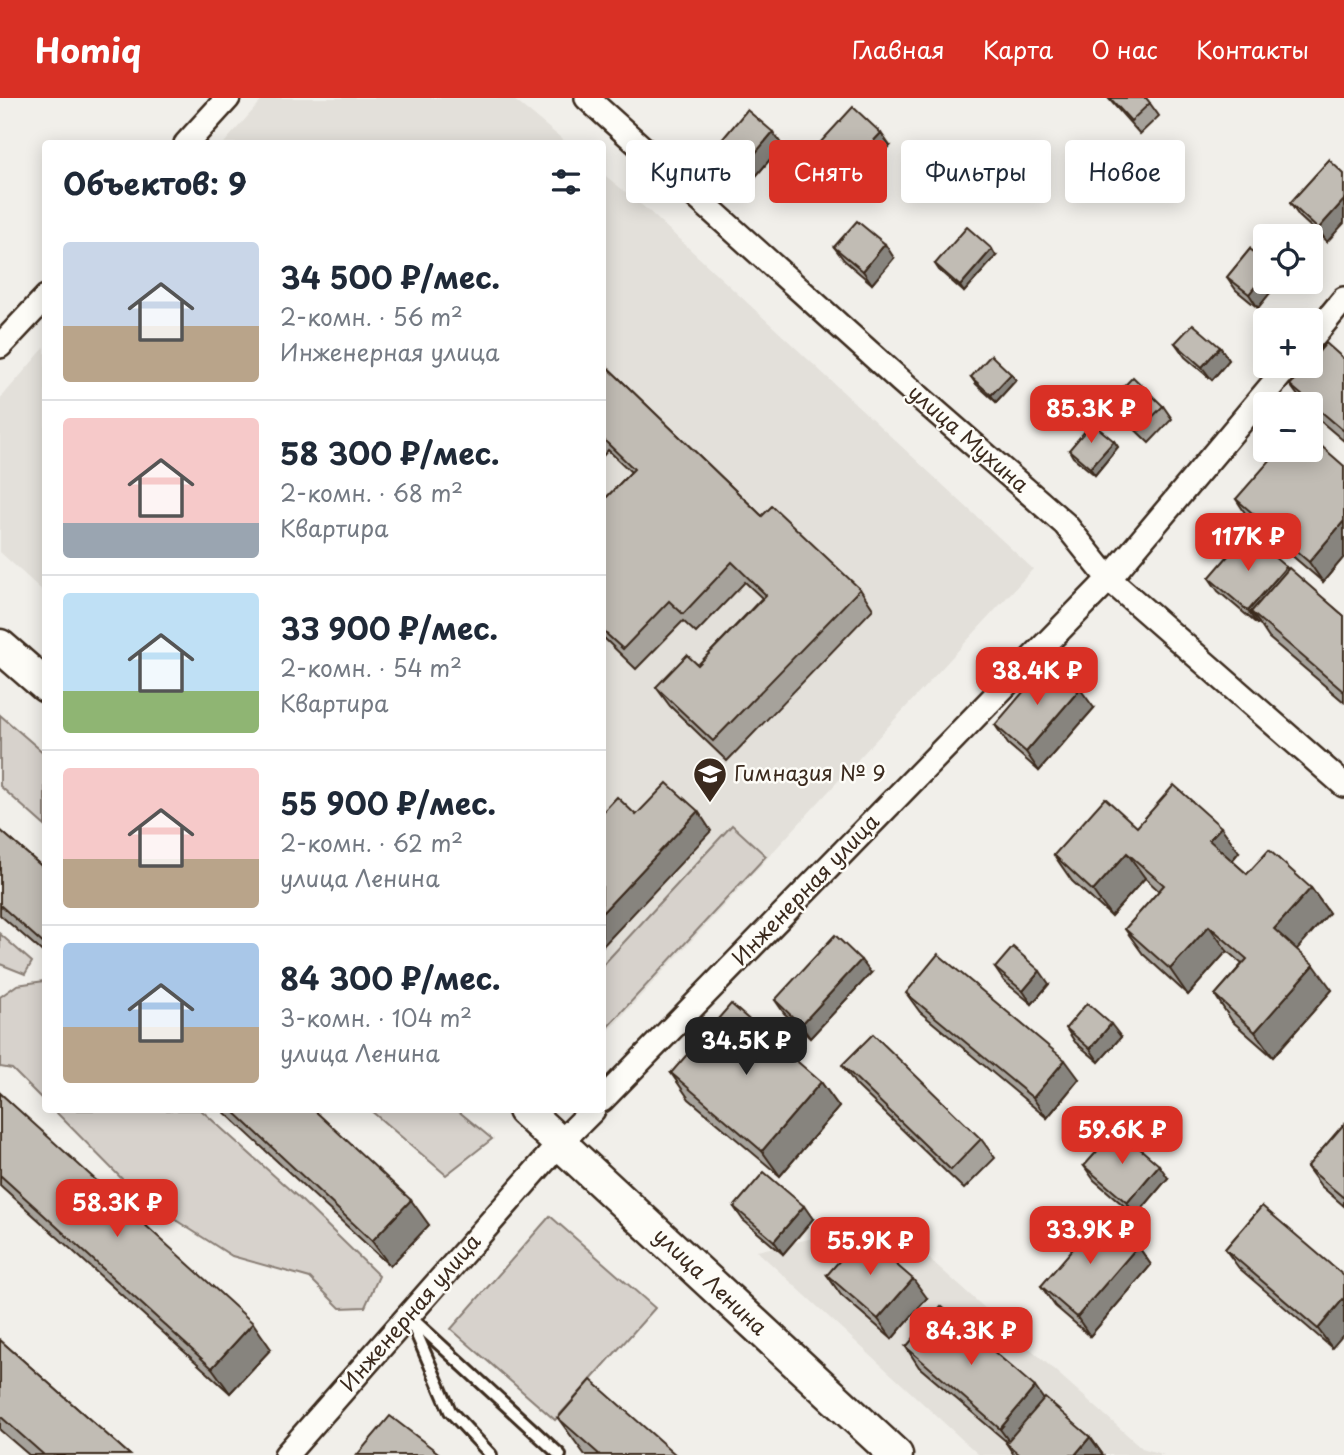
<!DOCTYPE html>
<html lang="ru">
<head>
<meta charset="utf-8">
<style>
	body { margin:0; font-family:"Playpen Sans",sans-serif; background:#f2f2f3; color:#1f2937; height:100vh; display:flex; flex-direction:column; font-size:26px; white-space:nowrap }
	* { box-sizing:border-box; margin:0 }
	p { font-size:23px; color:#747a83 }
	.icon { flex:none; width:38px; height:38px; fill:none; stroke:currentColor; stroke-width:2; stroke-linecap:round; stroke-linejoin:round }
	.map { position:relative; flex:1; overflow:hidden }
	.panel { position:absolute; left:42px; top:42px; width:564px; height:973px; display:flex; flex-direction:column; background:#fff; border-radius:7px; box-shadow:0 4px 18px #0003 }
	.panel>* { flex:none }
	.hud { position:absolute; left:626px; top:42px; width:612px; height:63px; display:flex; gap:14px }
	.tools { position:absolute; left:1253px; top:126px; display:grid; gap:14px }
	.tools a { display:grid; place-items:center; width:70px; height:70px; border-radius:7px; background:#fff; box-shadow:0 4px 18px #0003; font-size:35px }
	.price { position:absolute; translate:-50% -60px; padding:0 16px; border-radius:14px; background:#d93025; color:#fff; font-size:23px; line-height:46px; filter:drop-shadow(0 2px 4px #0008) }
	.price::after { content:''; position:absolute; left:50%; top:42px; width:21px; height:16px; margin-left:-10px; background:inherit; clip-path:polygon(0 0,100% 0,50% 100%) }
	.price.current { background:#222; color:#fff }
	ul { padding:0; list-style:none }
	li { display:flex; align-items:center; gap:21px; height:175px; padding:0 21px }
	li+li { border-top:2px solid #e0e1e3 }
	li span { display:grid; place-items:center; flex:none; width:196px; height:140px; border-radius:7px; color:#555 }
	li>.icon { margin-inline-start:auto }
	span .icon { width:84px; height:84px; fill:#fffc; stroke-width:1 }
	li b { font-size:30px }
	h2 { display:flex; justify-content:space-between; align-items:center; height:84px; padding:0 21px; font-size:30px }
	.pill { padding:0 24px; border-radius:7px; background:#fff; box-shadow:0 4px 18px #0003; font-size:24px; line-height:63px }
	.pill.current { background:#d93025; color:#fff }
	header { display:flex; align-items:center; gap:42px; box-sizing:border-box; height:98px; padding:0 35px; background:#d93025; color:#fff }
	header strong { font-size:33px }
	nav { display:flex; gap:38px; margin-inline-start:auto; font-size:24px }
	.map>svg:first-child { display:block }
</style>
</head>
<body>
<header>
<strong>Homiq</strong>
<nav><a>Главная</a><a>Карта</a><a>О нас</a><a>Контакты</a></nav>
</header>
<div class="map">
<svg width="1344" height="1357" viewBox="0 0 1344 1357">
	<rect width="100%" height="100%" fill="#f1efea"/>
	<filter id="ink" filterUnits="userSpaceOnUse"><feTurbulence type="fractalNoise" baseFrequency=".0143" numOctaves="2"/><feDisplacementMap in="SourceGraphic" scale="14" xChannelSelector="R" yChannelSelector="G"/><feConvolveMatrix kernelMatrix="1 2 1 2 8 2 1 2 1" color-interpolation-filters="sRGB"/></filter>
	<g filter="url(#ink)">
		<!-- built -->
		<g fill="#e3e0da">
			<path d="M264,0H512L567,45H224Z"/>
			<path d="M602,75L650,114L1033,471L602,940Z"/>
			<path d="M45,249V495L0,454V301Z"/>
			<path d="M887,1123L1142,1350L1164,1357H979L757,1153Z"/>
		</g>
		<!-- green -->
		<g fill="#d7d2cc" stroke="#897e75" stroke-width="2">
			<path d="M0,617L45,656V728L0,688Z"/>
			<path d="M732,727L766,758L602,935V868Z"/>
			<path d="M0,836L32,864L25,876L0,866Z"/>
			<path d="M44,883L46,884L45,1004L12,971L0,969V899L17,887Z"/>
			<path d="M54,1012H201L300,1101L379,1178L365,1209L340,1210L310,1180L232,1158L174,1121L125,1084Z"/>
			<path d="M370,1012H457L492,1041L446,1077Z"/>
			<path d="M550,1118L655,1210L555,1322L451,1231Z"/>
		</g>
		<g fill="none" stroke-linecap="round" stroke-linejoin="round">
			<!-- service casing -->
			<g stroke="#3b2a1e" stroke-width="16">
				<g id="service">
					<path d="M408,1217L560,1357"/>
					<path d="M411,1223L450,1313L491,1357"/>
				</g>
			</g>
			<!-- minor casing -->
			<g stroke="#3b2a1e" stroke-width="28">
				<g id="minor">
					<path d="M587,0L902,284L1065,426L1109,481L1344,687"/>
					<path d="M186,46L228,0"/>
					<path d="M1311,241L1344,201"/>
					<path d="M0,248L46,199"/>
					<path d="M602,1002L1109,481L1288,268"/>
					<path d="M286,1357L561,1044L593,1012"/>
				</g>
			</g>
			<!-- secondary casing -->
			<g stroke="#3b2a1e" stroke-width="37">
				<g id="secondary">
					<path d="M0,548L46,588"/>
					<path d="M524,1012L896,1357"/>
				</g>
			</g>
			<!-- service -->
			<use href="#service" stroke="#fdfcf7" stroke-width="10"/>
			<!-- minor -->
			<use href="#minor" stroke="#fdfcf7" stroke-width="23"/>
			<!-- secondary -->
			<use href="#secondary" stroke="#fdfcf7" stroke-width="32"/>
		</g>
		<!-- wall -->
		<g fill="#a6a29b" stroke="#3b2a1e" stroke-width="2">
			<path d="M1108,0H1146L1159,18L1140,36Z"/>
			<path d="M782,47L751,84L725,62L716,49Z"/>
			<path d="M890,48L844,98L817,72L807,59Z"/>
			<path d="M1329,62L1327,144L1299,118L1290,105Z"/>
			<path d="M834,149L894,160L872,186L844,162Z"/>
			<path d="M1250,151L1258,210L1236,192L1227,179Z"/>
			<path d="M996,158L964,194L939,172L935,166Z"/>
			<path d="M1175,245L1220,249L1229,262L1212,282L1185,259Z"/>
			<path d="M1344,261V343L1311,315V306H1304L1290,287Z"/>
			<path d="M602,264L762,418L860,491L873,511L727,663L670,608L656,589L698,567L762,500L745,484L696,535L683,523L636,571L602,538V404L631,374L608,352L602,359Z"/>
			<path d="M971,279L1016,282L996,304L976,286Z"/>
			<path d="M1110,303L1163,308L1172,321L1149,345L1119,316Z"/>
			<path d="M1114,343L1118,349L1095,377L1073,359L1069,352Z"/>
			<path d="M1344,368V459L1323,484L1249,421L1236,401Z"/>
			<path d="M1286,469L1344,518V604L1269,540L1259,525L1257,526L1218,493L1209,480Z"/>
			<path d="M1094,610L1039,673L1008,646L995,627Z"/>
			<path d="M1137,729L1239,754L1232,763L1247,776L1311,790L1329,815L1296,851L1332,892L1273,959L1232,923L1215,897L1242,866L1227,853L1188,897L1143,856L1125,831L1159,793L1145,780L1111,818L1072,783L1054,757Z"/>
			<path d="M0,732L46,772V857L0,817Z"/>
			<path d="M995,870L1049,886L1032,906L1004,883Z"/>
			<path d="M871,875L810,940L784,915L775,902Z"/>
			<path d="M906,895L1079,981L1047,1020L920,914Z"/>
			<path d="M1066,930L1121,939L1099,964L1075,944Z"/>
			<path d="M842,967L981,1041L995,1060L964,1091L856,987Z"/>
			<path d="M671,975L821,984L839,1009L780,1078L689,1001Z"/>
			<path d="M0,995L271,1251L230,1295L0,1087Z"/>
			<path d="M222,1012H314L429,1127L390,1168Z"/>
			<path d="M1344,1026V1108L1321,1088L1307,1069Z"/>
			<path d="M1084,1068L1168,1080L1136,1118L1094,1082Z"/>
			<path d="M1262,1108L1332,1250L1239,1170L1225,1151Z"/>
			<path d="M734,1109L813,1121L783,1156L743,1122Z"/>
			<path d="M1138,1148L1151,1167L1090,1238L1055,1208L1041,1188Z"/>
			<path d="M827,1177L927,1200L892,1241L841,1197Z"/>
			<path d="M0,1242L130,1357H29L0,1332Z"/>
			<path d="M906,1249L1044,1302L1090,1339L1103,1357H1014L1006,1345L1007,1344L919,1269Z"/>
			<path d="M558,1320L676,1357H585Z"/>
		</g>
		<!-- shaded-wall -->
		<g fill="#87847e" stroke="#3b2a1e" stroke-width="2">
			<path d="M773,34L782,47L751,84L742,71Z"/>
			<path d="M881,35L890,48L844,98L835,84Z"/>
			<path d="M1344,102V125L1327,144L1318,131Z"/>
			<path d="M885,146L894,160L872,186L863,173Z"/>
			<path d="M992,151L996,158L964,194L960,188Z"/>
			<path d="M1265,176V184H1279L1258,210L1249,196Z"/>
			<path d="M1220,249L1229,262L1212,282L1202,269Z"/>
			<path d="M1011,276L1016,282L996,304L991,297Z"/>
			<path d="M1114,343L1118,349L1095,377L1090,370Z"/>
			<path d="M1344,423V459L1323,484L1309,464Z"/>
			<path d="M1286,469L1295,482L1251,514L1259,525L1257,526L1248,513Z"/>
			<path d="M1080,591L1094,610L1039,673L1026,654Z"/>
			<path d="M698,713L711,733L602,849V815Z"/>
			<path d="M1221,729L1239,754L1227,768L1209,742Z"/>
			<path d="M1127,755L1145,780L1111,818L1093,793Z"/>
			<path d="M1311,790L1329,815L1292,857L1274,831Z"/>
			<path d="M1209,828L1227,853L1188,897L1170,871Z"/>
			<path d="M861,862L871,875L810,940L801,927Z"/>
			<path d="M1314,867L1332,892L1273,959L1255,934Z"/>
			<path d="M1040,873L1049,886L1032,906L1023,893Z"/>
			<path d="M1111,926L1121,939L1099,964L1090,951Z"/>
			<path d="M1065,962L1079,981L1047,1020L1033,1000Z"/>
			<path d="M821,984L839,1009L780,1078L762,1053Z"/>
			<path d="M1159,1067L1168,1080L1136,1118L1127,1105Z"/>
			<path d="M411,1102L429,1127L390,1168L372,1143Z"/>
			<path d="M804,1108L813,1121L783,1156L774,1143Z"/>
			<path d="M1138,1148L1151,1167L1090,1238L1077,1219Z"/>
			<path d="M913,1181L927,1200L892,1241L878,1221Z"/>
			<path d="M1344,1200V1236L1332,1250L1318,1231Z"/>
			<path d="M253,1225L271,1251L230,1295L212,1270Z"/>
			<path d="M1035,1289L1049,1309L1014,1350L1000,1331Z"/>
			<path d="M1090,1339L1103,1357H1075Z"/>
		</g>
		<!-- building -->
		<g fill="#c1bcb4" stroke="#3b2a1e" stroke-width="2">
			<path d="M1110,0H1146L1150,5L1131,23Z"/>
			<path d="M853,9L881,35L835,84L807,59Z"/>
			<path d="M747,12L773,34L742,71L716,49Z"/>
			<path d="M1329,62L1344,76V102L1318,131L1290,105Z"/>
			<path d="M857,123L885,146L863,173L834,149Z"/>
			<path d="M967,129L992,151L960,188L935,166Z"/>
			<path d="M1250,151L1265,163V176L1249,196L1227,179Z"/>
			<path d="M1193,226L1220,249L1202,269L1175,245Z"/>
			<path d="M1326,245L1344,261V333L1290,287L1307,268H1311V263Z"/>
			<path d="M991,257L1011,276L991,297L971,279Z"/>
			<path d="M602,264L762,418L772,408L860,491L713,643L656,589L687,557L698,567L766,497L732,464L683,516L669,503L623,551L602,532V404L634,371L602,340Z"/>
			<path d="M1133,279L1163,308L1140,332L1110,303Z"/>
			<path d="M1092,325L1114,343L1090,370L1069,352Z"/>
			<path d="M1311,339L1344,368V423L1309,464L1236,401L1279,352H1311Z"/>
			<path d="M1247,436L1286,469L1248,513L1209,480Z"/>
			<path d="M1289,470L1344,518V594L1251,514Z"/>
			<path d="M1049,564L1080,591L1026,654L995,627Z"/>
			<path d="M667,685L698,713L602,815V715L617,699L636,717Z"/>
			<path d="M1174,687L1221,729L1209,742L1247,776L1269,752L1311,790L1274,831L1314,867L1255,934L1215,897L1247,861L1209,828L1170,871L1125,831L1164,787L1127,755L1093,793L1054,757L1105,700L1137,729Z"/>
			<path d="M0,732L46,772V848L0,807Z"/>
			<path d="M835,837L861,862L801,927L775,902Z"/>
			<path d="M1013,849L1040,873L1023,893L995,870Z"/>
			<path d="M938,856L1065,962L1033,1000L906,895Z"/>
			<path d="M1087,905L1111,926L1090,951L1066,930Z"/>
			<path d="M731,906L821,984L762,1053L671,975Z"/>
			<path d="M873,936L981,1041L951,1072L842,967Z"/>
			<path d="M0,995L253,1225L212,1270L0,1077Z"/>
			<path d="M232,1012H314L411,1102L372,1143Z"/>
			<path d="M1344,1026V1100L1307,1069Z"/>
			<path d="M1117,1031L1159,1067L1127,1105L1084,1068Z"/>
			<path d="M764,1074L804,1108L774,1143L734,1109Z"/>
			<path d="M1262,1108L1344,1178V1200L1318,1231L1225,1151Z"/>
			<path d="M1102,1117L1138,1148L1077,1219L1041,1188Z"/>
			<path d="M862,1137L913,1181L878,1221L827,1177Z"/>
			<path d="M941,1208L1035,1289L1000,1331L906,1249Z"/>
			<path d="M0,1242L130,1357H44L0,1318Z"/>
			<path d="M591,1282L676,1357H600L558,1320Z"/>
			<path d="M1045,1300L1090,1339L1075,1357H1020L1006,1345Z"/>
			<path d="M390,1318L441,1357H357Z"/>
		</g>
	</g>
	<!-- icons -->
	<defs>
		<g id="school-pin" transform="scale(1.75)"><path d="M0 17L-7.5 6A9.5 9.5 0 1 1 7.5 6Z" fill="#3b2a1e" stroke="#fdfcf7"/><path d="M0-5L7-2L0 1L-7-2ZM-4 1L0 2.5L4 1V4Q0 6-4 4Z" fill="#fff"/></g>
	</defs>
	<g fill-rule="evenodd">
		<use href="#school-pin" x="710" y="676"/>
	</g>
	<g text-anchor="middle" stroke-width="5" stroke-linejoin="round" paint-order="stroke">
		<!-- street labels -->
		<g font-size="21" fill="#3b2a1e" stroke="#fdfcf7">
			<text transform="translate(968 341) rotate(41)" y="7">улица Мухина</text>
			<text transform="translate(806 792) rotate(-46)" y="7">Инженерная улица</text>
			<text transform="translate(710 1184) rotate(43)" y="7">улица Ленина</text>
			<text transform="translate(411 1215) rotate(-49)" y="7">Инженерная улица</text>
		</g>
		<!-- poi labels -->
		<g font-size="21" fill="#3b2a1e" stroke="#fdfcf7" text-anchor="start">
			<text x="734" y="683">Гимназия № 9</text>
		</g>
	</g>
</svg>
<div class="tools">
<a><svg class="icon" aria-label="locate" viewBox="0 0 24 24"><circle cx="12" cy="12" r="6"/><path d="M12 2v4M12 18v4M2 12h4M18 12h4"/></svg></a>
<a>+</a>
<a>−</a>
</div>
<b class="price" style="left:1091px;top:347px">85.3K ₽</b>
<b class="price" style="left:1248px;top:475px">117K ₽</b>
<b class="price" style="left:1037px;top:609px">38.4K ₽</b>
<b class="price current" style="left:746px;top:979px">34.5K ₽</b>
<b class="price" style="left:1122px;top:1068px">59.6K ₽</b>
<b class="price" style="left:117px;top:1141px">58.3K ₽</b>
<b class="price" style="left:1090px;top:1168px">33.9K ₽</b>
<b class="price" style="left:870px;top:1179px">55.9K ₽</b>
<b class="price" style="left:971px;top:1269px">84.3K ₽</b>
<div class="hud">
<a class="pill">Купить</a>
<a class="pill current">Снять</a>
<a class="pill">Фильтры</a>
<a class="pill">Новое</a>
</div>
<section class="panel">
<h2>Объектов: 9<svg class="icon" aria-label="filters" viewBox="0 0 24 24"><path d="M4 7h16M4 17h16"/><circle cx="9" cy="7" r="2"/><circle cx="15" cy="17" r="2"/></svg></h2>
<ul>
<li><span style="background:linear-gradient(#c9d6e8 60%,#b9a48a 0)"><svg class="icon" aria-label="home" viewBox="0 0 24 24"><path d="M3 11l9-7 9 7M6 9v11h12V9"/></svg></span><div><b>34 500 ₽/мес.</b><p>2-комн. · 56 m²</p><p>Инженерная улица</p></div></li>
<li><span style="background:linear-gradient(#f6c9c9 75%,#9aa5b1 0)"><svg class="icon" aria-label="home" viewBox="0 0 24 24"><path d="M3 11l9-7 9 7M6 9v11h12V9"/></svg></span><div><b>58 300 ₽/мес.</b><p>2-комн. · 68 m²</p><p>Квартира</p></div></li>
<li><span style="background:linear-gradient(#bfe0f5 70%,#8fb573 0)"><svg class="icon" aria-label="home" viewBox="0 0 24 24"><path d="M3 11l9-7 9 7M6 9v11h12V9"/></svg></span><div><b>33 900 ₽/мес.</b><p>2-комн. · 54 m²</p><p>Квартира</p></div></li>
<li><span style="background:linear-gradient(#f6c9c9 65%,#b9a48a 0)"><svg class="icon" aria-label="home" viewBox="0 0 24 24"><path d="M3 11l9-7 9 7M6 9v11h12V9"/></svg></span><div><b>55 900 ₽/мес.</b><p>2-комн. · 62 m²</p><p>улица Ленина</p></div></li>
<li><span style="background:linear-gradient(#a9c7e8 60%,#b9a48a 0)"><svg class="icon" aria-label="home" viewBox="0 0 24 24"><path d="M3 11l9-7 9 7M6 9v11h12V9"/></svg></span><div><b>84 300 ₽/мес.</b><p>3-комн. · 104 m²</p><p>улица Ленина</p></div></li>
</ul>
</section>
</div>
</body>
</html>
